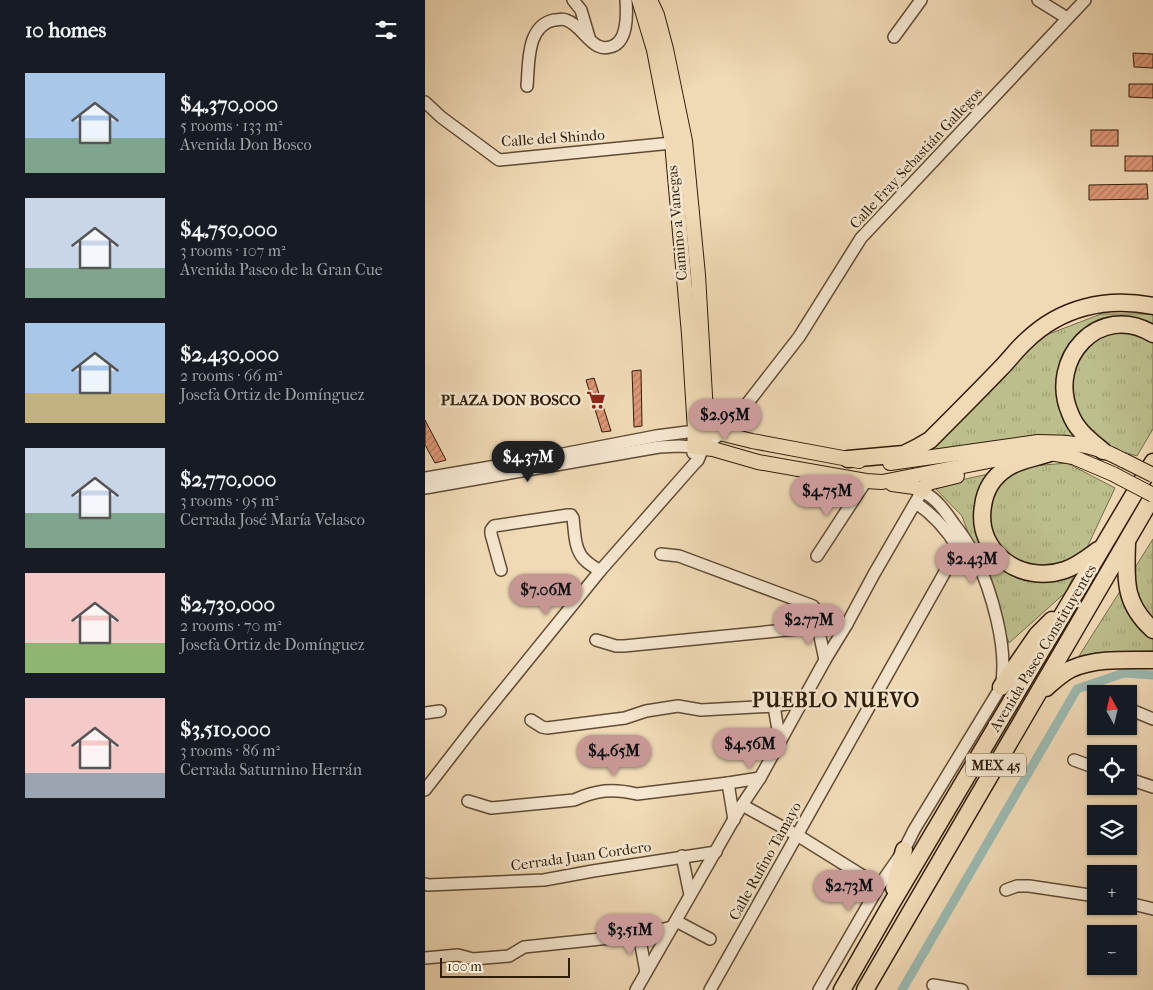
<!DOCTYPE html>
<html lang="en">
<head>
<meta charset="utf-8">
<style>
	body { margin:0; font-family:"IM FELL French Canon",serif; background:#242831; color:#f1f3f6; height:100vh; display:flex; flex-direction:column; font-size:19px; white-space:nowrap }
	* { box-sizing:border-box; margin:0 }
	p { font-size:16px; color:#9ea1a6 }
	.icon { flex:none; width:28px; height:28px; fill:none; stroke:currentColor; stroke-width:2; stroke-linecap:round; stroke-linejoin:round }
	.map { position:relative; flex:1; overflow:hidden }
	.sheet { display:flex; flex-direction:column; background:#171b24; width:425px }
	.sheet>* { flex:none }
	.needle { width:32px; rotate:352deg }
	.fabs { position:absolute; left:662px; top:685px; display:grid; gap:10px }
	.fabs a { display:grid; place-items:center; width:50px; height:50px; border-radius:0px; background:#171b24; box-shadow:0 1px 4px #0004; font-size:25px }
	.scale { position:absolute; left:15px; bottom:12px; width:130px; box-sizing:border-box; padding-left:5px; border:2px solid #301d08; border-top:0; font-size:14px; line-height:18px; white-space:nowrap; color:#301d08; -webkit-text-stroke:4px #f5e7d0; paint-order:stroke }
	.price { position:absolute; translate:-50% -42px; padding:0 11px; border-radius:18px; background:#c59692; color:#111; font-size:16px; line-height:32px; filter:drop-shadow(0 1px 2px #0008) }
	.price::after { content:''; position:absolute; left:50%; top:30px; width:15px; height:11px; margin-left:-8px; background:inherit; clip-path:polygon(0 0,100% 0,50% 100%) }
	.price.current { background:#222; color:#fff }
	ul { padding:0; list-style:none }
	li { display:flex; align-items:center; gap:15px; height:125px; padding:0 25px }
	li span { display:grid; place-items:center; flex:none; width:140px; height:100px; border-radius:0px; color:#555 }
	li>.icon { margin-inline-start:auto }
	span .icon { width:60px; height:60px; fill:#fffc; stroke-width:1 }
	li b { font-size:21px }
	h2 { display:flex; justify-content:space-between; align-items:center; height:60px; padding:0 25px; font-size:21px }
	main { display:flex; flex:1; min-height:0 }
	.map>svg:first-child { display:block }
</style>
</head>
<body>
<main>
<section class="sheet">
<h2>10 homes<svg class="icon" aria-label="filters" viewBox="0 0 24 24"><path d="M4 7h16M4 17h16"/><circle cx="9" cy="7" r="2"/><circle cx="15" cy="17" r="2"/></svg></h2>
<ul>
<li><span style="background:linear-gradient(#a9c7e8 65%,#7fa58c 0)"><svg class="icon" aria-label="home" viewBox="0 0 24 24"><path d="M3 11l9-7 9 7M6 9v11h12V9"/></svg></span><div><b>$4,370,000</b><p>5 rooms · 133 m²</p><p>Avenida Don Bosco</p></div></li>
<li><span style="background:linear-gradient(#c9d6e8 70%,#7fa58c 0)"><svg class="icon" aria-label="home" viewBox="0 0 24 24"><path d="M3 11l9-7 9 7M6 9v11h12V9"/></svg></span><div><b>$4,750,000</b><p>3 rooms · 107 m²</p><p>Avenida Paseo de la Gran Cue</p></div></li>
<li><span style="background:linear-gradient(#a9c7e8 70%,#c2b280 0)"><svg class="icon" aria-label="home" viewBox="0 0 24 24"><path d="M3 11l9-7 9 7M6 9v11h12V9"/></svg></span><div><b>$2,430,000</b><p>2 rooms · 66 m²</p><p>Josefa Ortiz de Domínguez</p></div></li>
<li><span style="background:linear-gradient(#c9d6e8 65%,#7fa58c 0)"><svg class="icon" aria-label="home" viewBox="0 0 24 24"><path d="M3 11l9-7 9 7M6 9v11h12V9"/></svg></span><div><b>$2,770,000</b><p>3 rooms · 95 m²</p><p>Cerrada José María Velasco</p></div></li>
<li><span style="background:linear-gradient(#f6c9c9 70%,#8fb573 0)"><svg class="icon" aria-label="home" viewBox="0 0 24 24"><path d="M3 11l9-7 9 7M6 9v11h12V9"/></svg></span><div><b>$2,730,000</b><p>2 rooms · 70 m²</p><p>Josefa Ortiz de Domínguez</p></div></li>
<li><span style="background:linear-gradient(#f6c9c9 75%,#9aa5b1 0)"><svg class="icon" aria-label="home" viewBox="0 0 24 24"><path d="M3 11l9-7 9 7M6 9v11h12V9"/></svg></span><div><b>$3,510,000</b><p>3 rooms · 86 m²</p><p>Cerrada Saturnino Herrán</p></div></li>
</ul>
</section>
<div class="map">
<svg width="728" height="990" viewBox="0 0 728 990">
	<defs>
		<pattern id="park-tufts" width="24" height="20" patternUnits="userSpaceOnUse" patternTransform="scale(1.25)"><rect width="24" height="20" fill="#bcbe8c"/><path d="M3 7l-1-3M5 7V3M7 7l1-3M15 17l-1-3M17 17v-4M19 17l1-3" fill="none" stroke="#a2a377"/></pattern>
		<pattern id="building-hatch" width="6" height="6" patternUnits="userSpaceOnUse" patternTransform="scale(1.25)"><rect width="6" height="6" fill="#df9877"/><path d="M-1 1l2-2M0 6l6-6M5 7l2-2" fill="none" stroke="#b57b60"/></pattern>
	</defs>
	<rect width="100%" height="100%" fill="#f0dab6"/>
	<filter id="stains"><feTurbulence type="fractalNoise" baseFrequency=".004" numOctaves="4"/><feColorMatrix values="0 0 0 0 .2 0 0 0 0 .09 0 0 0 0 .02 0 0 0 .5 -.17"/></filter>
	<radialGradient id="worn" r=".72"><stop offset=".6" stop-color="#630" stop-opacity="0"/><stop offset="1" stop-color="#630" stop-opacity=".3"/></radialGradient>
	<!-- park -->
	<g fill="url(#park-tufts)" stroke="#766e4a">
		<path d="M676,314H728V429L712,456L640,435L497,453L608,340Z"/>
		<path d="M642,463L690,488L641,592L584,643L537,516L508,486L596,467Z"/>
		<path d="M728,539V651L672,653L654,656Z"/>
	</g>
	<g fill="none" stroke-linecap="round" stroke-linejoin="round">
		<!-- canal -->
		<path stroke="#9bbab2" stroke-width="9" d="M477,990L652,689L699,673L728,675"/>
	</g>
	<!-- building -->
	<g fill="url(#building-hatch)" stroke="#301d08">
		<path d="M708,53L728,54V68L709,67Z"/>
		<path d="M704,84H728V98L704,97Z"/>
		<rect x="666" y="130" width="27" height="16"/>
		<rect x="700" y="156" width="28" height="15"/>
		<path d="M722,184L723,199L664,200V185Z"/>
		<path d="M216,370L217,426L209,427L207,371Z"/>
		<path d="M169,378L186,431L177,432L161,380Z"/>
		<path d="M0,420L21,460L10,463L0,445Z"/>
	</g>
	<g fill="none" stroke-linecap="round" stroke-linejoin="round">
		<!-- minor casing -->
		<g stroke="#604c34" stroke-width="14">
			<g id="minor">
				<path d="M148,0L156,10L164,37"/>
				<path d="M613,0L642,18"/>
				<path d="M469,37L496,0"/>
				<path d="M102,86C104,64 101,26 129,20C133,20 137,18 141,20C154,24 161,40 173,46C177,48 181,48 185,47C203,43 202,15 201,0"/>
				<path d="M0,102L16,117L74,160L247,143"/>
				<path d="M0,478L112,459L231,436L270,431"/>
				<path d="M0,488L234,447L254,446L269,447L268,453"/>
				<path d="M491,503C509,515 522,530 533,548"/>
				<path d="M236,554L254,556L388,606L393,613V627L400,660"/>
				<path d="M392,556L441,481"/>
				<path d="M76,570L66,534V530L69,526L143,515H146L148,518C150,533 149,551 161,561C165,565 171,568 175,571"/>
				<path d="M171,640L191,646H199L422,624"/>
				<path d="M349,706L355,742"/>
				<path d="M704,709L728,719"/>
				<path d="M0,713L15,711"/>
				<path d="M106,720L117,727L122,728L200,718L221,711L253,706L276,710L349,706L379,701"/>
				<path d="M649,760L671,768"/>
				<path d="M704,779L728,787"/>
				<path d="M303,783L309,820"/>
				<path d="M0,790L51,724L175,571L269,464L273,460L278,448L296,433L311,418L374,337L436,238L660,0"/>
				<path d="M43,801L66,808L149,800C172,790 187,788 212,794L303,783L335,778"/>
				<path d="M317,805L372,835L454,886"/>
				<path d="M257,856L265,895"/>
				<path d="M0,884L3,885L119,880L168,871L291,852"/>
				<path d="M581,890L592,886H604L671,896"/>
				<path d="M704,903L728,909"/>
				<path d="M251,921L285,939"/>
				<path d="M214,935L221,972"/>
				<path d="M0,958L33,955L48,959L84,956L99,947L214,935L247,927"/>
				<path d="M508,985L537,990"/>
				<path d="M211,990L317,805L335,778L400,660L422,624L449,574L497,491C512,499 520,511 529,524C537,534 544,545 550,556C566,590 584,649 576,687L489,830L479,850L454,886L394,990"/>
				<path d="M285,990L539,538"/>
			</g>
		</g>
		<!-- major casing -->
		<g stroke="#301d08" stroke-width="16">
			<g id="major">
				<path d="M214,0L229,50L247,143L264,334L270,431L269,447L288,449L333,462L441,481L457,482L569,460L625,453L648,457L688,474"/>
				<path d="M225,0L232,15L241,49L260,141L273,275L282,430L278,448"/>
				<path d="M274,431L282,430L327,441L434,461"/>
				<path d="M465,463L613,442C635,442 657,443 678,451C685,453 693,458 700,461"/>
				<path d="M467,484L489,487L497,491L503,483L532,476"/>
			</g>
		</g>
		<!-- highway casing -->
		<g stroke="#301d08" stroke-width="19">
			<g id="highway">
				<path d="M678,451C665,440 651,430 645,413C622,360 674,301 728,334"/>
				<path d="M625,453C611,458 594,460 582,468C568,477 560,490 558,506C550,553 597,585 640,570C652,566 662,558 673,550"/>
				<path d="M423,459L479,454L493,447L505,440C529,416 552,393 575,369C584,360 592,349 601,341C636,307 681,297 728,306"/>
				<path d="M702,543C701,580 698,603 728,630"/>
				<path d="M576,687L612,635L627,620"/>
				<path d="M621,688C629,681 636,674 646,669C671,658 701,660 728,660"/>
				<path d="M469,888L479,850"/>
				<path d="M417,990L465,906L728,462"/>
				<path d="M440,990L728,496"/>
			</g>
		</g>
		<!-- minor -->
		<use href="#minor" stroke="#f5e7d0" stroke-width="11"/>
		<!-- major -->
		<use href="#major" stroke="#f0dab6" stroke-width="14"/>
		<!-- highway -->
		<use href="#highway" stroke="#f0dab6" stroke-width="16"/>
		<!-- major-bridge casing -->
		<g stroke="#301d08" stroke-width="16" stroke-linecap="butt">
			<g id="major-bridge">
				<path d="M700,461L728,475"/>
				<path d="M688,474L728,495"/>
			</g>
		</g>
		<!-- major-bridge -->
		<use href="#major-bridge" stroke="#f0dab6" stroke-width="14"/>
	</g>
	<!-- icons -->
	<defs>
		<g id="supermarket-bare" transform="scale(1.5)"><path d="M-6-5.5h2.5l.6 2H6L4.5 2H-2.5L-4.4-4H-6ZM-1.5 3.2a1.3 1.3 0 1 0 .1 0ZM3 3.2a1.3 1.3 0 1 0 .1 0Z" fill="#8f2418" stroke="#f5e7d0" stroke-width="2.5" paint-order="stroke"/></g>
	</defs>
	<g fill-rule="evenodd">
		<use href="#supermarket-bare" x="171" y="400"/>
	</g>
	<g text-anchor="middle" stroke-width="5" stroke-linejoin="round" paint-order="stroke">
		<!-- shield labels -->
		<rect fill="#f5e7d0" stroke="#6b5a44" stroke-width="1" x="541" y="753.5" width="60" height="23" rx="4"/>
		<g font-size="14" font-weight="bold" fill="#301d08">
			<text x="571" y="770">MEX 45</text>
		</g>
		<!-- street labels -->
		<g font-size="15" fill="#301d08" stroke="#f5e7d0">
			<text transform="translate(128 138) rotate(-4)" y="5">Calle del Shindo</text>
			<text transform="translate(491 158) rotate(-47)" y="5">Calle Fray Sebastián Gallegos</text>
			<text transform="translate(252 223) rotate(-95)" y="5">Camino a Vanegas</text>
			<text transform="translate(618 648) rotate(-59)" y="5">Avenida Paseo Constituyentes</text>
			<text transform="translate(156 856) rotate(-8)" y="5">Cerrada Juan Cordero</text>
			<text transform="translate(340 861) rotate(-61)" y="5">Calle Rufino Tamayo</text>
		</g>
		<!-- poi labels -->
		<g font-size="15" font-weight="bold" fill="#301d08" stroke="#f5e7d0" text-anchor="end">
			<text x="156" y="405">PLAZA DON BOSCO</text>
		</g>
		<!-- district labels -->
		<g font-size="20" font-weight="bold" letter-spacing="1" fill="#301d08" stroke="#f5e7d0">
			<text x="411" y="707">PUEBLO NUEVO</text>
		</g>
	</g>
	<rect width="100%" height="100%" filter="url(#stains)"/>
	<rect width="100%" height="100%" fill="url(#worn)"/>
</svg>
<div class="fabs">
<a><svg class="needle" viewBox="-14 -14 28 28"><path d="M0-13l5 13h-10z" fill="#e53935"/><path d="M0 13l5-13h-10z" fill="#9ea1a6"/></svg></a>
<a><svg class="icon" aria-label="locate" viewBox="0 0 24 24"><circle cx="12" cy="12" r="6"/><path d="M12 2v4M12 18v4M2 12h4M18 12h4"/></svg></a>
<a><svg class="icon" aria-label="layers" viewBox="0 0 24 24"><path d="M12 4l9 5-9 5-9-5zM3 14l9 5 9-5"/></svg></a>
<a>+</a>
<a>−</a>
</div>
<div class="scale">100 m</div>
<b class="price" style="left:300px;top:441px">$2.95M</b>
<b class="price current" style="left:103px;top:483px">$4.37M</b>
<b class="price" style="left:402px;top:517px">$4.75M</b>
<b class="price" style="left:547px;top:585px">$2.43M</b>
<b class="price" style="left:121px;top:616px">$7.06M</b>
<b class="price" style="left:384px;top:646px">$2.77M</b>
<b class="price" style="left:325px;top:770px">$4.56M</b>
<b class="price" style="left:189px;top:777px">$4.65M</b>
<b class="price" style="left:424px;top:912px">$2.73M</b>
<b class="price" style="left:205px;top:956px">$3.51M</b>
</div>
</main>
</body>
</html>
